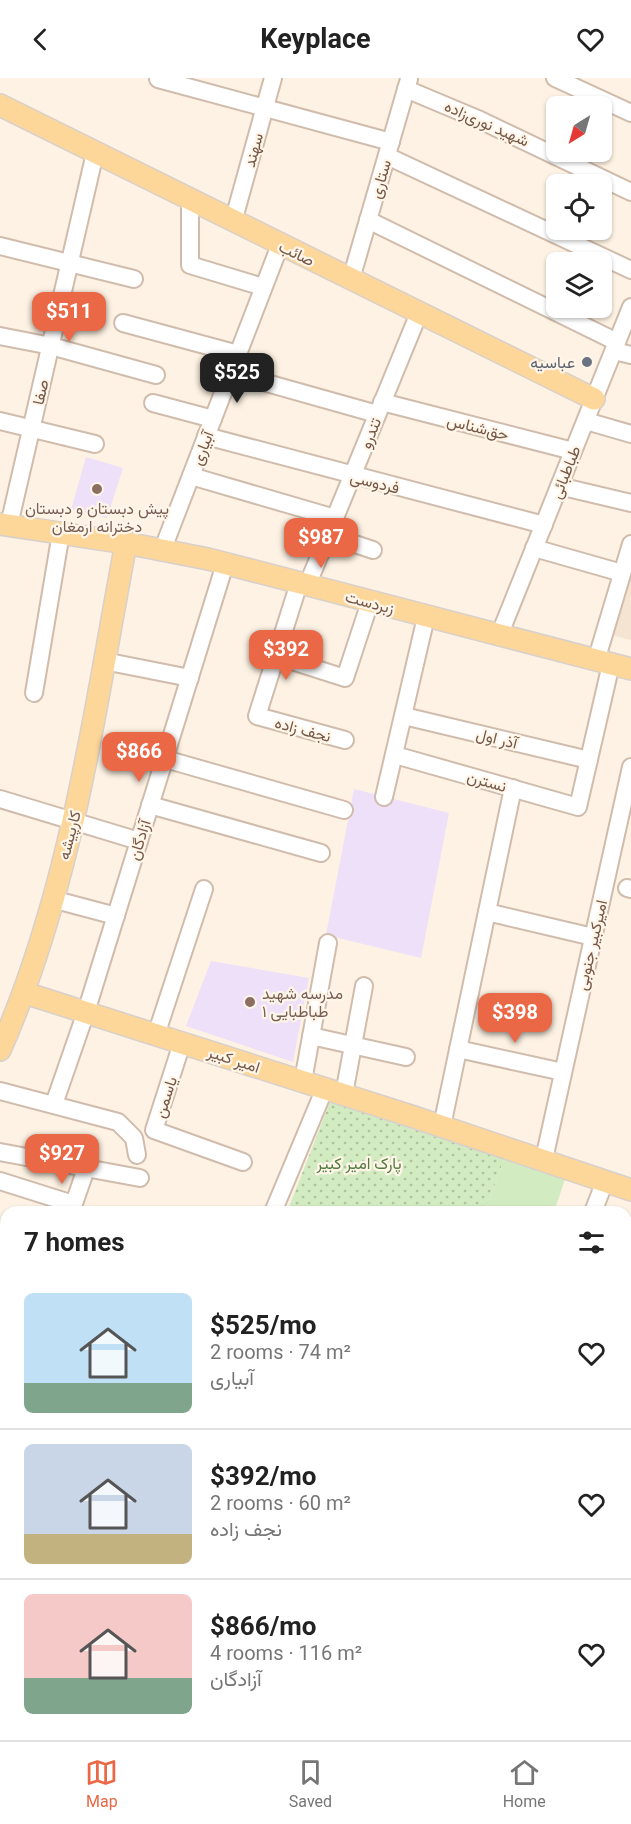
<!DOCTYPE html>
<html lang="en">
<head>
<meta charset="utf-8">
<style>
	body { margin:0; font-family:Roboto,Vazirmatn,sans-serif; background:#f2f2f2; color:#222; height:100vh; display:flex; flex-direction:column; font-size:22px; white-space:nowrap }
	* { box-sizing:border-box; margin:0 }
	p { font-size:20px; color:#767676 }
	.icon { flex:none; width:33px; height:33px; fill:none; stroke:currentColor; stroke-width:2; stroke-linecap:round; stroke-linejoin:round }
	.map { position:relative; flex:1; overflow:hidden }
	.panel { position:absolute; left:0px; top:1128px; width:632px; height:534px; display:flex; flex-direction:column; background:#fff; border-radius:18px 18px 0 0; box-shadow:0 2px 4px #0004 }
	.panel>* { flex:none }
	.needle { width:39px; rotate:217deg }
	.buttons { position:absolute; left:546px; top:18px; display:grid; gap:12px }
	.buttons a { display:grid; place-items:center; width:66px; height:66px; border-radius:9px; background:#fff; box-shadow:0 2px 4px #0004; font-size:30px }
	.price { position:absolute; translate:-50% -51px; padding:0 14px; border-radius:12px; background:#ea6845; color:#fff; font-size:20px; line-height:39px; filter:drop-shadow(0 2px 3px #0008) }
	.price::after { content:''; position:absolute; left:50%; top:36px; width:18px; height:14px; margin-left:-9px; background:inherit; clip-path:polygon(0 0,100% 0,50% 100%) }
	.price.selected { background:#222; color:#fff }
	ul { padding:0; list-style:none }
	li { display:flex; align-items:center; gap:18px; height:150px; padding:0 24px }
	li+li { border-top:2px solid #e0e0e0 }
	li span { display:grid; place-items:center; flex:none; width:168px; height:120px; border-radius:9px; color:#555 }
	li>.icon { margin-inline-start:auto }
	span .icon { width:72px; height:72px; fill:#fffc; stroke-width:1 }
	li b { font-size:26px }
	h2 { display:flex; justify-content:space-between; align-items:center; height:72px; padding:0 24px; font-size:26px }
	header { display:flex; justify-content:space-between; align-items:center; height:78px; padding:0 24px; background:#fff; font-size:27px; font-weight:700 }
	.tab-bar { display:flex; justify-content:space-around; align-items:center; height:84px; border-top:2px solid #e0e0e0; background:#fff; font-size:16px; color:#767676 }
	.tab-bar a { display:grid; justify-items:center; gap:3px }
	.tab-bar .selected { color:#ea6845 }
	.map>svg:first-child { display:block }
</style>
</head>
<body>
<header><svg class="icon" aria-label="back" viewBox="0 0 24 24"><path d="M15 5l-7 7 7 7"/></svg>Keyplace<svg class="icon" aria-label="heart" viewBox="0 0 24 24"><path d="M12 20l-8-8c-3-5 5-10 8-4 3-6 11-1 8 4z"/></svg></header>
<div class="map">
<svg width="631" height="1662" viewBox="0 0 631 1662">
	<defs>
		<pattern id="grass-dots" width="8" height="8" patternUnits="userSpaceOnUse" patternTransform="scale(1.5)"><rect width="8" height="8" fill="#d2ebc1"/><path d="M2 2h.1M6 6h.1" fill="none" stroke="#afc19f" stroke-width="1.8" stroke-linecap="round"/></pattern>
	</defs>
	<rect width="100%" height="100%" fill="#fdf2e3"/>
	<!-- residential -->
	<path fill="#f5e4d1" d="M631,479V562L607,556Z"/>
	<!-- education -->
	<g fill="#efe0f9">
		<path d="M86,379L123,390L107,440L71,432Z"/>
		<path d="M354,711L449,735L421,880L326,857Z"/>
		<path d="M211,883L309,900L293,984L186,948Z"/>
	</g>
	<!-- grass -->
	<path fill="url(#grass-dots)" d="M330,1024L504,1081L485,1134H287Z"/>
	<!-- garden -->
	<path fill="#d2ebc1" d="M504,1081L565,1101L554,1134H485Z"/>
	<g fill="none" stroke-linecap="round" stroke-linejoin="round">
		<!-- minor casing -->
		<g stroke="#d0bcac" stroke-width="20">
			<g id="minor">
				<path d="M555,0L631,35"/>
				<path d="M158,1L391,64"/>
				<path d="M406,11L480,42L631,114"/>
				<path d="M387,78L631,192"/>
				<path d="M190,122V187L263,209"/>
				<path d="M368,142L617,264"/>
				<path d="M233,144L273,0"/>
				<path d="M0,168L134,201"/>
				<path d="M351,201L409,1"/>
				<path d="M123,245L238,276"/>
				<path d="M0,258L51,268L156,297"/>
				<path d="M614,273L631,277"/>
				<path d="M231,295L377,336"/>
				<path d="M382,324L573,373"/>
				<path d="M153,325L213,341"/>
				<path d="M0,343L95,366"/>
				<path d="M586,343L631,356"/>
				<path d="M206,358L544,447"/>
				<path d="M191,398L335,440"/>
				<path d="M559,408L631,425"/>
				<path d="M9,447L95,75"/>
				<path d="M328,457L373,472"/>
				<path d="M534,470L622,495"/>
				<path d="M162,473L280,167"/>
				<path d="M299,505L257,638L345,662"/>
				<path d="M307,508L419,235"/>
				<path d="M499,558L631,229"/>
				<path d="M276,578L345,600L370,524"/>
				<path d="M104,583L190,600"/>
				<path d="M596,583L631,466"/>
				<path d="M34,615L61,455"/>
				<path d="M404,638L589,682"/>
				<path d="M395,677L578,729L611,586"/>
				<path d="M165,681L344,732"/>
				<path d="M384,719L426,539"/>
				<path d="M0,721L139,763"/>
				<path d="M150,727L321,775"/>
				<path d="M627,810L631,811"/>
				<path d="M52,821L116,838"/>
				<path d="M487,834L593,859"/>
				<path d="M156,957L204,811"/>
				<path d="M311,958L406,979"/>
				<path d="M182,965L154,1052L243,1084"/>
				<path d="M458,971L563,994"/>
				<path d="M303,1003L328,865"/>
				<path d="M0,1013L118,1044L134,1060L137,1077"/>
				<path d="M344,1016L364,908"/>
				<path d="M54,1026L86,934L225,486"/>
				<path d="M442,1048L513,710"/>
				<path d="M0,1074L140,1100"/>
				<path d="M544,1081L631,689"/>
				<path d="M0,1103L73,1126"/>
				<path d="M71,1134L86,1091"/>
				<path d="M273,1134L325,1010"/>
				<path d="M593,1134L605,1103"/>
				<path d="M626,1190L631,1193"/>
				<path d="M626,1284L631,1286"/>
				<path d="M0,1334L6,1317"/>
				<path d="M626,1367L631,1369"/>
				<path d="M0,1382L6,1385"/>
				<path d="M626,1456L631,1459"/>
				<path d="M0,1462L6,1465"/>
				<path d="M626,1559L631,1544"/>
				<path d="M626,1650L631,1652"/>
				<path d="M432,1656L446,1662"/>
				<path d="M99,1662L101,1656"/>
				<path d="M586,1662L589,1656"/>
			</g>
		</g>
		<!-- major casing -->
		<g stroke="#d8d0cc" stroke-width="24">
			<g id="major">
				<path d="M0,27L594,321"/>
				<path d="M0,446L126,465L208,481L631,591"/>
				<path d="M25,915L414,1039L631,1112"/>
				<path d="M0,972C71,812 94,635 126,465"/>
			</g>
		</g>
		<!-- minor -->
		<use href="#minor" stroke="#fff" stroke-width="16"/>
		<!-- major -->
		<use href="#major" stroke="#fdd799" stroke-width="21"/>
	</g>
	<!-- markers -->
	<circle fill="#6b7280" stroke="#fff6e9" stroke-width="2" cx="587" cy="284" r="6"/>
	<g fill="#8d6e63" stroke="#fff6e9" stroke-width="2">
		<circle cx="97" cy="411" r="6"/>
		<circle cx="250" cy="924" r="6"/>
	</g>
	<g text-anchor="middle" stroke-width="4.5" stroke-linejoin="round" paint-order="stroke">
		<!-- street labels -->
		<g font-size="16" fill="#755848" stroke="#fff6e9">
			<text transform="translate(487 45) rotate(24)" y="6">شهید نوری‌زاده</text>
			<text transform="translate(253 72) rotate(-75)" y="6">سهند</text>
			<text transform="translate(380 101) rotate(-74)" y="6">ستاری</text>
			<text transform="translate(297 175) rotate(26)" y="6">صائب</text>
			<text transform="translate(40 314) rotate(-77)" y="6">صفا</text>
			<text transform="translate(478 349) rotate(14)" y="6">حق‌شناس</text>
			<text transform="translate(370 355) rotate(-68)" y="6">تندرو</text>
			<text transform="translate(202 370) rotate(-69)" y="6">آبیاری</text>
			<text transform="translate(565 394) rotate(-68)" y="6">طباطبائی</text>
			<text transform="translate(375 404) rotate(14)" y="6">فردوسی</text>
			<text transform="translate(370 524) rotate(15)" y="6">زبردست</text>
			<text transform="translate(303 651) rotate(15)" y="6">نجف زاده</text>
			<text transform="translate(497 660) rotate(14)" y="6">آذر اول</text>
			<text transform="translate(487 703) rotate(16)" y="6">نسترن</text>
			<text transform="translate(69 757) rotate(-76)" y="6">کارپیشه</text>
			<text transform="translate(139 762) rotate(-73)" y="6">آزادگان</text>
			<text transform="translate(591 867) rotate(-77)" y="6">امیرکبیر جنوبی</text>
			<text transform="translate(234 981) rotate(18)" y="6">امیر کبیر</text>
			<text transform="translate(165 1019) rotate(-72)" y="6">یاسمن</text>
		</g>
		<!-- worship labels -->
		<g font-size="16" fill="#5b616d" stroke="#fff6e9" text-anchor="end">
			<text x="575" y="290">عباسیه</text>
		</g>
		<!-- education labels -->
		<g font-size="16" fill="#785e54" stroke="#fff6e9">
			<text x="97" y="436">پیش دبستان و دبستان<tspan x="97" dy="18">دخترانه ارمغان</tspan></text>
			<text x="262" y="921" text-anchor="start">مدرسه شهید<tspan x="262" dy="18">طباطبایی ۱</tspan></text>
		</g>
		<!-- park labels -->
		<g font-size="16" fill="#527b40" stroke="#fff6e9">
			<text x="359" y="1091">پارک امیر کبیر</text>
		</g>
	</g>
</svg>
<div class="buttons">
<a><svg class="needle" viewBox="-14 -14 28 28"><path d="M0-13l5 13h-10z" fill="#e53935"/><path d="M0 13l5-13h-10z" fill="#767676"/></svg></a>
<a><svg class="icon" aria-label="locate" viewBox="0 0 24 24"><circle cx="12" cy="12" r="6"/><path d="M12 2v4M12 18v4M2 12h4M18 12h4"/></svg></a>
<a><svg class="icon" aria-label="layers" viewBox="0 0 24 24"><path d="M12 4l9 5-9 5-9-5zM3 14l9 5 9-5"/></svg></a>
</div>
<b class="price" style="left:69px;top:265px">$511</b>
<b class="price selected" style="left:237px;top:326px">$525</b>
<b class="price" style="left:321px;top:491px">$987</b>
<b class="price" style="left:286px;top:603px">$392</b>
<b class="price" style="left:139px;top:705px">$866</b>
<b class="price" style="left:515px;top:966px">$398</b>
<b class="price" style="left:62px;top:1107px">$927</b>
<section class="panel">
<h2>7 homes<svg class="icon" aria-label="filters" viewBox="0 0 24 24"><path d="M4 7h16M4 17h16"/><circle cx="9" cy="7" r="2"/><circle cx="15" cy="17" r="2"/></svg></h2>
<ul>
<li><span style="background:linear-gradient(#bfe0f5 75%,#7fa58c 0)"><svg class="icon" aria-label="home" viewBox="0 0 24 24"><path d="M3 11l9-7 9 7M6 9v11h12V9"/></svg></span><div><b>$525/mo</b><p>2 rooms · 74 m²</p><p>آبیاری</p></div><svg class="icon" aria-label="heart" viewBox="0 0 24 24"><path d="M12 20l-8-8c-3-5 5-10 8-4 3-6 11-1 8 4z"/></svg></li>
<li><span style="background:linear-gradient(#c9d6e8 75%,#c2b280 0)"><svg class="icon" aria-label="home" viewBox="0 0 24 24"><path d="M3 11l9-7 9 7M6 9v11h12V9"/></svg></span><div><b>$392/mo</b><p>2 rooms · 60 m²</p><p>نجف زاده</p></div><svg class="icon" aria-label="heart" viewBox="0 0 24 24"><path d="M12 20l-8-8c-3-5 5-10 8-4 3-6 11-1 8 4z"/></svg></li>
<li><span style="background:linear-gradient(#f6c9c9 70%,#7fa58c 0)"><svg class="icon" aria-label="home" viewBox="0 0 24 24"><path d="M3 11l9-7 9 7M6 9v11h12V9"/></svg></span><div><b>$866/mo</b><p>4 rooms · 116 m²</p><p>آزادگان</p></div><svg class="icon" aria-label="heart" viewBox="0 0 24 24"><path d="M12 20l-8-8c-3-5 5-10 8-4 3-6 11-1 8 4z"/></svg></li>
</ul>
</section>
</div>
<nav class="tab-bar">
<a class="selected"><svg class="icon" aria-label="map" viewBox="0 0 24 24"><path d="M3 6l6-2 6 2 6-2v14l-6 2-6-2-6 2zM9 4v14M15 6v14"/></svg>Map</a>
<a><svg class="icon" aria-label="saved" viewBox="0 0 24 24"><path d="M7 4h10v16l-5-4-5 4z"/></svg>Saved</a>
<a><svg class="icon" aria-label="home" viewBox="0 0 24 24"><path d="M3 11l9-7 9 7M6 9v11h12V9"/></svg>Home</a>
</nav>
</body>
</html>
